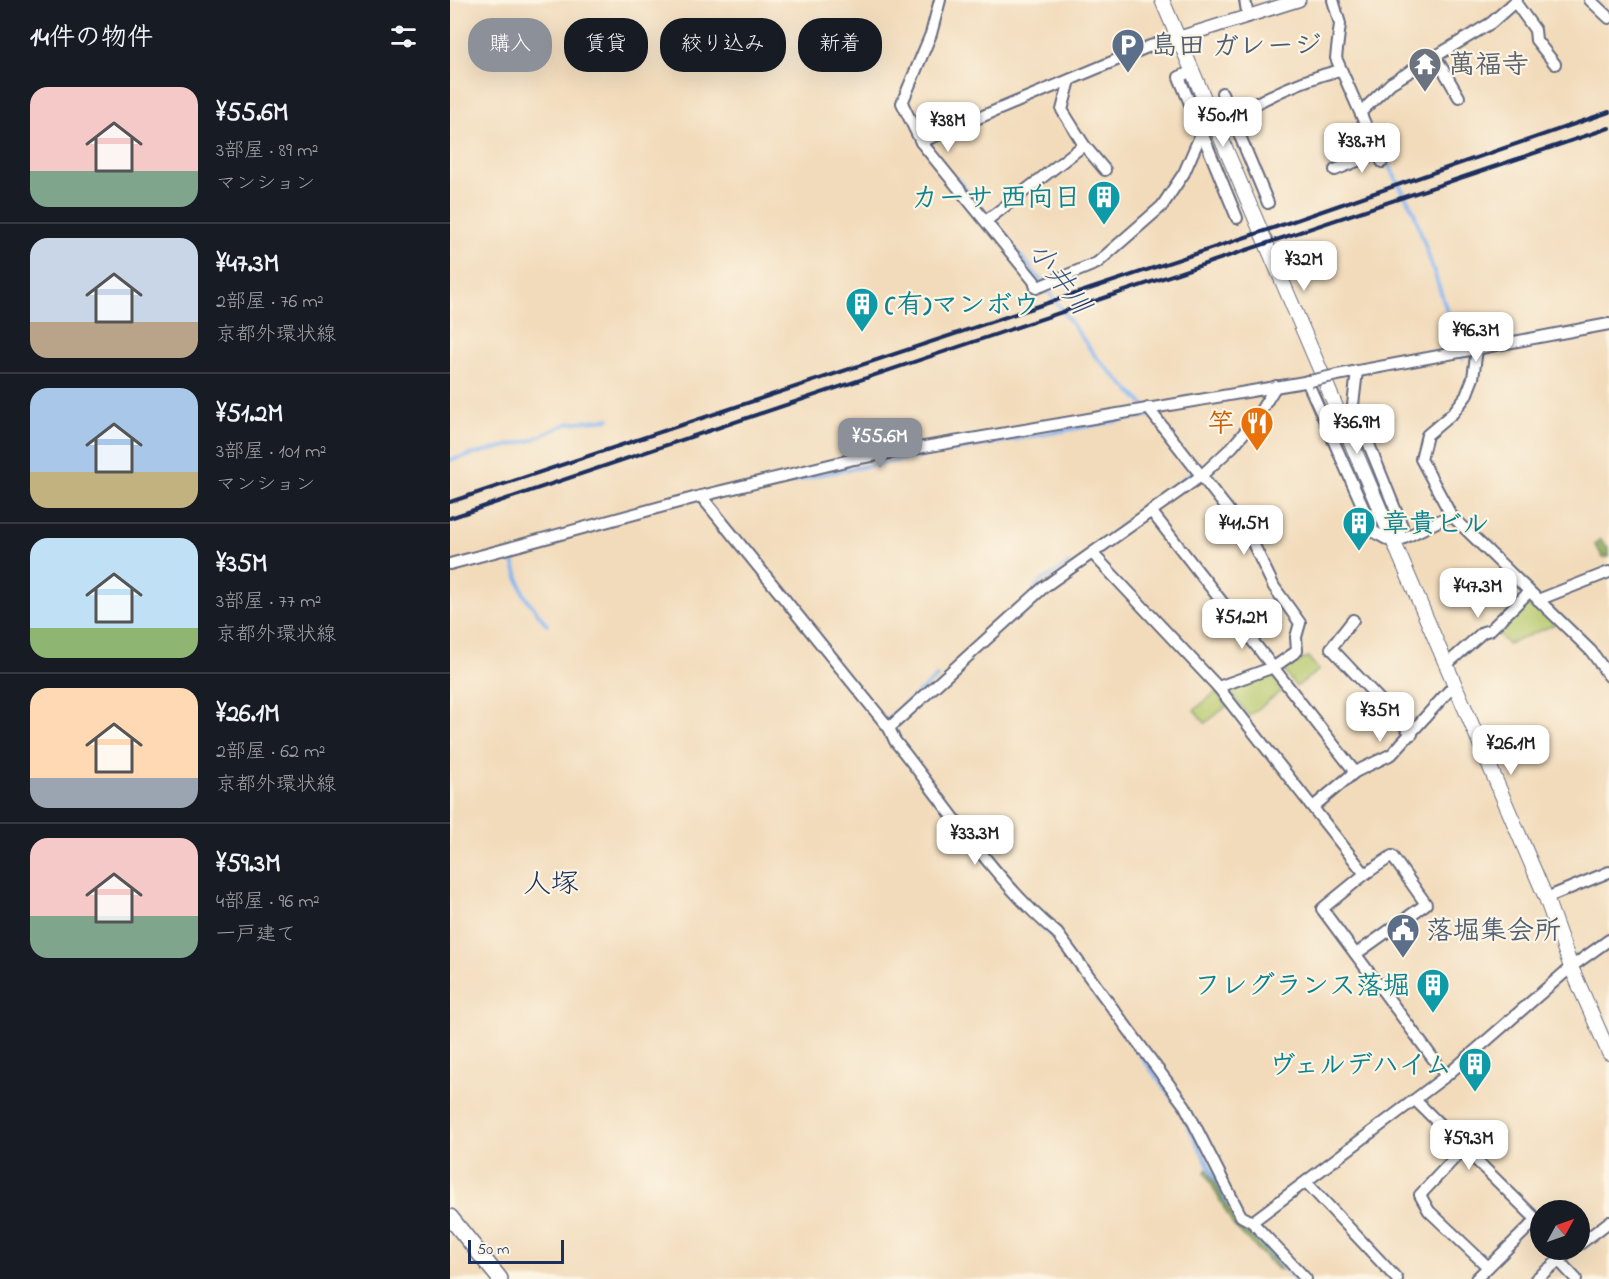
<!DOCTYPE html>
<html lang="ja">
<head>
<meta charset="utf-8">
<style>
	body { margin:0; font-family:"Indie Flower","Klee One",sans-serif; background:#20242c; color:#f1f3f6; height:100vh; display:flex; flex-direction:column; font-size:22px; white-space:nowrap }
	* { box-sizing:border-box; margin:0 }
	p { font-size:20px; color:#9ea1a6 }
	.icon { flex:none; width:33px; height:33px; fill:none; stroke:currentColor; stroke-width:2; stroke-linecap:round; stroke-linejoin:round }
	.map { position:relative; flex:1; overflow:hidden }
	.drawer { display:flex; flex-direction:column; background:#171b24; width:450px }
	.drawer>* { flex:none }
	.hud { position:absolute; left:18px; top:18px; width:570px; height:54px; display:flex; gap:12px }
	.needle { width:39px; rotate:50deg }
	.tools { position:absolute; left:1080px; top:1200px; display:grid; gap:12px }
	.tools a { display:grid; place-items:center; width:60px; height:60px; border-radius:50%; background:#171b24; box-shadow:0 6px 24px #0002; font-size:30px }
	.scale { position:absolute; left:18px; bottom:15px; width:96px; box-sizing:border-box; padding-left:6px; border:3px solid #1b2f5e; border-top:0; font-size:16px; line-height:21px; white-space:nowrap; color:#1b2f5e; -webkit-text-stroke:4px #fcf5e5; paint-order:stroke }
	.price { position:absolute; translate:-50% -51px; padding:0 14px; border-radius:12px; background:#fff; color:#222; font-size:20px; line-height:39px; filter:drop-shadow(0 2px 3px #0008) }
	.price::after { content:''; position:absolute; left:50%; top:36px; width:18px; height:14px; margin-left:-9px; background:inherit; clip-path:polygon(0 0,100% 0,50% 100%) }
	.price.active { background:#8c9099; color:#fff }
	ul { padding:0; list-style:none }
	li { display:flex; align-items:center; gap:18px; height:150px; padding:0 30px }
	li+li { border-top:2px solid #363941 }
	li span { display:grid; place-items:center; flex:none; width:168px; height:120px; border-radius:18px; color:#555 }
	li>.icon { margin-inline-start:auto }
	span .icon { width:72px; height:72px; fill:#fffc; stroke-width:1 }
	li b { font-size:26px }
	h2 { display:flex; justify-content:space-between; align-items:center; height:72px; padding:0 30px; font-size:26px }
	.chip { padding:0 21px; border-radius:24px; background:#171b24; box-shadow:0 6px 24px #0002; font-size:21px; line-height:54px }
	.chip.active { background:#8c9099; color:#fff }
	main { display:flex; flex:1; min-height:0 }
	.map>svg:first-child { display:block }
</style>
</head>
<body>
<main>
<section class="drawer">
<h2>14件の物件<svg class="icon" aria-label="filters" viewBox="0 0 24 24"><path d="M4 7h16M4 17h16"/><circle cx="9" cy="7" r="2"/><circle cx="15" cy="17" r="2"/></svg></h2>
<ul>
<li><span style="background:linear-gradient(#f6c9c9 70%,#7fa58c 0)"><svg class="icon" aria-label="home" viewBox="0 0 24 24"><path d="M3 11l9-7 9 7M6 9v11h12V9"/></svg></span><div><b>¥55.6M</b><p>3部屋 · 89 m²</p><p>マンション</p></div></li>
<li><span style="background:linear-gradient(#c9d6e8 70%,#b9a48a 0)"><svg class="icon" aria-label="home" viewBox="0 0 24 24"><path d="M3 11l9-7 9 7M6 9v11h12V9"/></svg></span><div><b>¥47.3M</b><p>2部屋 · 76 m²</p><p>京都外環状線</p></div></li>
<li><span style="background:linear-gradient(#a9c7e8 70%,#c2b280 0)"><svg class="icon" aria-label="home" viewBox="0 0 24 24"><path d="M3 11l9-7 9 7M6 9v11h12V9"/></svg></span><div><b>¥51.2M</b><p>3部屋 · 101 m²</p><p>マンション</p></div></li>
<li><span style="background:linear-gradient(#bfe0f5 75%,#8fb573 0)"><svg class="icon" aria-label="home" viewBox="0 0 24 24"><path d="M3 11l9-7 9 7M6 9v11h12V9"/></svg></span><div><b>¥35M</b><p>3部屋 · 77 m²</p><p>京都外環状線</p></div></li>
<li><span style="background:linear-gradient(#ffd9b3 75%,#9aa5b1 0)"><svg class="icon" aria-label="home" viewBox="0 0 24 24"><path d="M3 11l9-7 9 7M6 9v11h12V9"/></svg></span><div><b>¥26.1M</b><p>2部屋 · 62 m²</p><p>京都外環状線</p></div></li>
<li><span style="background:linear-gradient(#f6c9c9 65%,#7fa58c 0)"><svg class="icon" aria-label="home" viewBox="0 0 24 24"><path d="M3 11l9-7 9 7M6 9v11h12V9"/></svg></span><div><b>¥59.3M</b><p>4部屋 · 96 m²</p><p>一戸建て</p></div></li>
</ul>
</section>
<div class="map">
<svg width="1159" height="1279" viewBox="0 0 1159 1279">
	<rect width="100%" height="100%" fill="#fcf5e5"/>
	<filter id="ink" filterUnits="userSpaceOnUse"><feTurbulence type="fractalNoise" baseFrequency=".0167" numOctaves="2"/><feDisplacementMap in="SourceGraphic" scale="12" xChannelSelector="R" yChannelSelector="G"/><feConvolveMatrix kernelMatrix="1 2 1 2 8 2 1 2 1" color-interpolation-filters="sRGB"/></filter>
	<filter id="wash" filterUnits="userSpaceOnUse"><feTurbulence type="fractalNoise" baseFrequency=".008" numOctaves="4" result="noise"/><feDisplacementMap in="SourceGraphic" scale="24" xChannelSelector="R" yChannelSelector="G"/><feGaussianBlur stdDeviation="1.35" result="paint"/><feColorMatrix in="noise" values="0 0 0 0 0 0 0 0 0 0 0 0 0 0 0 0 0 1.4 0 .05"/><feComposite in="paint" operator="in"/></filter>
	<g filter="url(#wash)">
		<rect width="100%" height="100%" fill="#f2dbbb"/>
		<!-- green -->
		<g fill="#b5c86b" stroke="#687c64" stroke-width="1.5">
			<path d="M1079,600L1106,624L1058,644L1048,634Z"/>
			<path d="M858,657L869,670L846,687L833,669Z"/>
			<path d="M816,676L824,677L834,689L799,716L777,688Z"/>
			<path d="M766,692L777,706L755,723L744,710Z"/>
		</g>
		<!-- forest -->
		<g fill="#90ac5f" stroke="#566e5e" stroke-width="1.5">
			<path d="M1150,539L1159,549V557H1153L1145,545Z"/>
			<path d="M757,1169L789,1227L813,1246L831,1270L827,1269L783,1225L755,1172Z"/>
		</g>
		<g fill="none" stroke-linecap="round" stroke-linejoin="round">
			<!-- stream -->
			<g stroke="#85b6f1" stroke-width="4">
				<path d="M938,164L964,212L1013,359"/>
				<path d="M507,179L588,277L646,357L695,406"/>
				<path d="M0,460L82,440L119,423L159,419"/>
				<path d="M336,484L367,475L700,415"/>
				<path d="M669,528L744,471"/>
				<path d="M93,547L61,556L74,595L97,625"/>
				<path d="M584,589L590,582L619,564"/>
				<path d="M436,720L487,677"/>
				<path d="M562,897L582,917"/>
				<path d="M587,922L601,935L726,1103L778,1202"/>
				<path d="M786,1217L791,1227L801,1232L845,1279"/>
			</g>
		</g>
	</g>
	<g filter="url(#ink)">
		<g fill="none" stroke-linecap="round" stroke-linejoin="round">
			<!-- minor casing -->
			<g stroke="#666b7f" stroke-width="14">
				<g id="minor">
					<path d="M490,0L481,34L452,103L471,142L584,281L586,288L647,263L712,206L734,173L751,134"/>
					<path d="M795,0L798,17"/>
					<path d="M883,0L890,24L886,58L932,162"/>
					<path d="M1140,0L1159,18"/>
					<path d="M1065,2L1085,30L1086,40L1105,64"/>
					<path d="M985,56L1009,97"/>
					<path d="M742,71L729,77L787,218"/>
					<path d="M620,80L612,110L634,145L655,170"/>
					<path d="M772,93L818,203"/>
					<path d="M911,112L941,83L1041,23L1067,0"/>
					<path d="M782,117C817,96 850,80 890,70"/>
					<path d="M471,142L700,46L728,38"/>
					<path d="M885,170L929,152"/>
					<path d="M536,221L634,145"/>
					<path d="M1027,349L1023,378L1016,396L1003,413L977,435L971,459L1001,515L1141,651L1159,676"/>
					<path d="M907,371L903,405L952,526L944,543"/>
					<path d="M887,375L1159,324"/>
					<path d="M857,381L924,532L944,543"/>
					<path d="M698,408L801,539L824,587L850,623L846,637L847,651L824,667L768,687"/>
					<path d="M251,496L439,728L445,741C495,803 546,883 607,933L735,1106L791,1216L802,1222L856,1279"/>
					<path d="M701,511L905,772"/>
					<path d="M944,543L1001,515"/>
					<path d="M643,554L768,687L915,874L872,909L996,1076"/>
					<path d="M0,564L251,496L404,459L860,381"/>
					<path d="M1088,600L1159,572"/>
					<path d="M903,620L881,648L962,734"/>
					<path d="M996,665L1033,632L1040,630L1079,592"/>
					<path d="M439,728L594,587L751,476L782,447L805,420L826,386"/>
					<path d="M863,807L905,772L942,754L1005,684"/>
					<path d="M1096,898L1159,872"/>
					<path d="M906,954L976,904L942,856L915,874"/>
					<path d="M965,1100L1090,1223"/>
					<path d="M1015,1147L970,1195L979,1211L1038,1267"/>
					<path d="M856,1182L947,1279"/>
					<path d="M802,1222L996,1076L1121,967L1159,940"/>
					<path d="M1130,1244L1159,1222"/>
					<path d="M1109,1261L1126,1279"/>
					<path d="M1026,1279L1087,1219"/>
					<path d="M1086,1279L1122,1250"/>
				</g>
			</g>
			<!-- tertiary casing -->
			<g stroke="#666b7f" stroke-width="15">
				<path id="tertiary" d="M728,38L849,0"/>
			</g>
			<!-- secondary casing -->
			<g stroke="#666b7f" stroke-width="16">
				<path id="secondary" d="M712,0L1096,898L1121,967L1159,1053"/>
			</g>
			<!-- primary casing -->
			<g stroke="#666b7f" stroke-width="18">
				<path id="primary" d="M0,1217L50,1279"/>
			</g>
			<!-- minor -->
			<use href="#minor" stroke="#fff" stroke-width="10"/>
			<!-- tertiary -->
			<use href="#tertiary" stroke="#fff" stroke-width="12"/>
			<!-- secondary -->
			<use href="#secondary" stroke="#fff" stroke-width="14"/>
			<!-- primary -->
			<use href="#primary" stroke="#fff" stroke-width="15"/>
			<!-- rail -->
			<g stroke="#1b2f5e" stroke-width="4">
				<path d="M0,502L823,228L1159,112"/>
				<path d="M0,518L1159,128"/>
			</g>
			<!-- minor-bridge casing -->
			<g stroke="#666b7f" stroke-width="14" stroke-linecap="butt">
				<path id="minor-bridge" d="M860,381L887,375"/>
			</g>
			<!-- minor-bridge -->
			<use href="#minor-bridge" stroke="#fff" stroke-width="10"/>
		</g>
	</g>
	<!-- icons -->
	<defs>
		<g id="parking-pin" transform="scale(1.725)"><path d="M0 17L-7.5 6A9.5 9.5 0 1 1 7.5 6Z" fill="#5c6f8a" stroke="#fcf5e5"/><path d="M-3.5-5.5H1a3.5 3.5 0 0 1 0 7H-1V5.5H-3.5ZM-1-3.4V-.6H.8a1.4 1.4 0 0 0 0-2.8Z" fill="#fff"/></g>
		<g id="temple-pin" transform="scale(1.725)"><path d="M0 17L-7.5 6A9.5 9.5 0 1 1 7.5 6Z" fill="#6b7280" stroke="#fcf5e5"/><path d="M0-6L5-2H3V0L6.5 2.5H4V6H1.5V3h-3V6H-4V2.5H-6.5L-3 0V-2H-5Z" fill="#fff"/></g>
		<g id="building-pin" transform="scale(1.725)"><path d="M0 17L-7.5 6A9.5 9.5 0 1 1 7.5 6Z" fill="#0f9aa8" stroke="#fcf5e5"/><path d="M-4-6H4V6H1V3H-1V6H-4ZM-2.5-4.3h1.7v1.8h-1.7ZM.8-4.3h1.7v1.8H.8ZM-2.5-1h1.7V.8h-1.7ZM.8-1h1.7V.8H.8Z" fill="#fff"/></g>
		<g id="restaurant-pin" transform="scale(1.725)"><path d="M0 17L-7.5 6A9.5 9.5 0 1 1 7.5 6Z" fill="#e8710a" stroke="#fcf5e5"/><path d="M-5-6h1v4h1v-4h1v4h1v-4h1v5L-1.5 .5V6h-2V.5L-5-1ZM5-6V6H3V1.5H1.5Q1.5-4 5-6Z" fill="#fff"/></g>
		<g id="civic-pin" transform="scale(1.725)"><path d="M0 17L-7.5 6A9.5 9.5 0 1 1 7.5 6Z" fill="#5c6f8a" stroke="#fcf5e5"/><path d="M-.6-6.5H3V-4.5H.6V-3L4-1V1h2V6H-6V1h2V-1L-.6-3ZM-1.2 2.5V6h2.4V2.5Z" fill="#fff"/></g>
	</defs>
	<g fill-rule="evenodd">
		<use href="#parking-pin" x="678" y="45"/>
		<use href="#temple-pin" x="975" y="64"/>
		<use href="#building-pin" x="654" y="197"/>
		<use href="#building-pin" x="412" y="304"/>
		<use href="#restaurant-pin" x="807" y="423"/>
		<use href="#building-pin" x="909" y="523"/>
		<use href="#civic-pin" x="953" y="930"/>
		<use href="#building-pin" x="983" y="985"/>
		<use href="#building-pin" x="1025" y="1064"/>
	</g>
	<g text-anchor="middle" stroke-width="4.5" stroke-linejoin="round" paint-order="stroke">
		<!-- service labels -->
		<g font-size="27" font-weight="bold" fill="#4e5e75" stroke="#fcf5e5" text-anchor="start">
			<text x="701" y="54">島田 ガレージ</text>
			<text x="976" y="939">落堀集会所</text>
		</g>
		<!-- worship labels -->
		<g font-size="27" font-weight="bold" fill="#5b616d" stroke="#fcf5e5" text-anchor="start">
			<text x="998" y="73">萬福寺</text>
		</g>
		<!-- culture labels -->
		<g font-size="27" font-weight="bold" fill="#0d838f" stroke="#fcf5e5" text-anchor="end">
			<text x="631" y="206">カーサ 西向日</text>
			<text x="435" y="313" text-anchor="start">(有)マンボウ</text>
			<text x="932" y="532" text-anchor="start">章貴ビル</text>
			<text x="960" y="994">フレグランス落堀</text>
			<text x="1002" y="1073">ヴェルデハイム</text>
		</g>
		<!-- food labels -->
		<g font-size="27" font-weight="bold" fill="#c56008" stroke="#fcf5e5" text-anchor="end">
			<text x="784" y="432">竿</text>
		</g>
		<!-- water labels -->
		<g font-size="28" font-style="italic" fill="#3b588a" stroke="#fcf5e5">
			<text transform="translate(611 278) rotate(53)" y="10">小井川</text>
		</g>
		<!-- neighbourhood labels -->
		<g font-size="28" fill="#1b2f5e" stroke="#fcf5e5">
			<text x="101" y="892">人塚</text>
		</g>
	</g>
</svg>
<div class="tools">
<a><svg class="needle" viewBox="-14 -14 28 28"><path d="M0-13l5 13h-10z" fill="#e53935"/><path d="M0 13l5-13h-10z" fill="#9ea1a6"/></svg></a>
</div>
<div class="scale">50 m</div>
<b class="price" style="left:773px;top:148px">¥50.1M</b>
<b class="price" style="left:498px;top:153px">¥38M</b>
<b class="price" style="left:912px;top:174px">¥38.7M</b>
<b class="price" style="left:854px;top:292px">¥32M</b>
<b class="price" style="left:1026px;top:363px">¥96.3M</b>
<b class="price" style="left:907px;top:455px">¥36.9M</b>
<b class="price active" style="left:430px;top:469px">¥55.6M</b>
<b class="price" style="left:794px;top:556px">¥41.5M</b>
<b class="price" style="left:1028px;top:619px">¥47.3M</b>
<b class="price" style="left:792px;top:650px">¥51.2M</b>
<b class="price" style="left:930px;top:743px">¥35M</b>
<b class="price" style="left:1061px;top:776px">¥26.1M</b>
<b class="price" style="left:525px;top:866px">¥33.3M</b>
<b class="price" style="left:1019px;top:1171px">¥59.3M</b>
<div class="hud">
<a class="chip active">購入</a>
<a class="chip">賃貸</a>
<a class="chip">絞り込み</a>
<a class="chip">新着</a>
</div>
</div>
</main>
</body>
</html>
